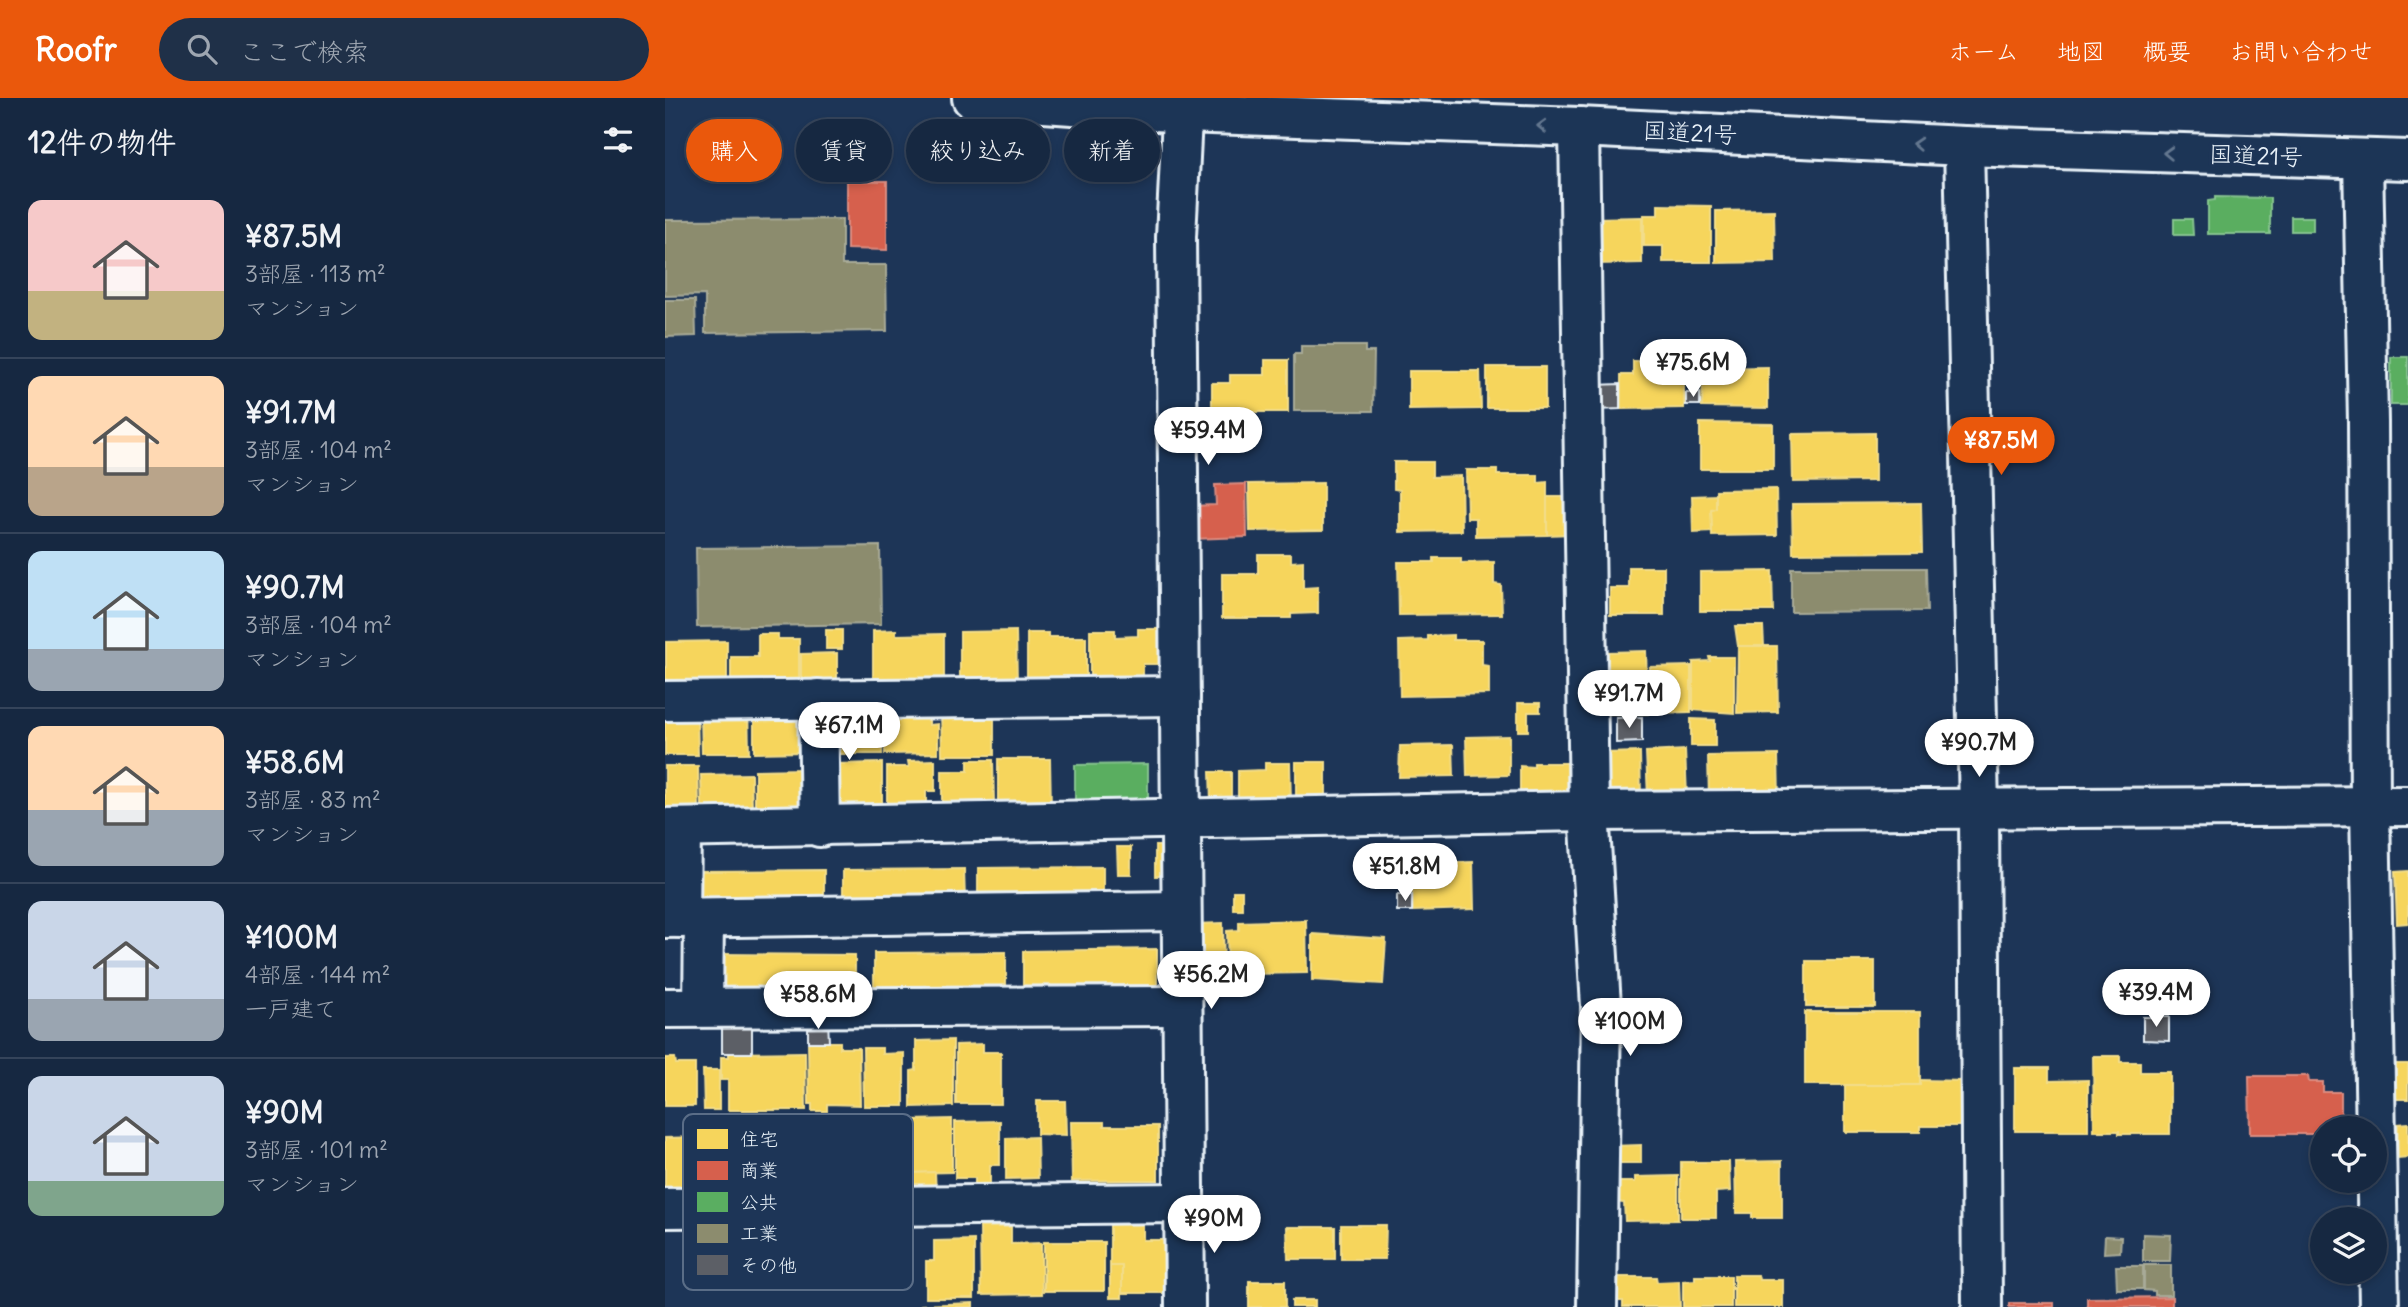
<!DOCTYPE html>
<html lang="ja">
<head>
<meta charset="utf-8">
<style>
	body { margin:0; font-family:Delius,"Klee One",sans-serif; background:#1f3048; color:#f1f3f6; height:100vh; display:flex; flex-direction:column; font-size:26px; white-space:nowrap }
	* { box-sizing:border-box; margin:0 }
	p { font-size:23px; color:#9ea6b1 }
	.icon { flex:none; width:38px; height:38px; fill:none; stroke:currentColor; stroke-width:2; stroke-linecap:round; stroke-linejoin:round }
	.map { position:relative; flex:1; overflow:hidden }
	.panel { display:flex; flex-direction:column; background:#162841; width:665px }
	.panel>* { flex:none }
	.hud { position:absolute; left:21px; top:21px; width:665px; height:63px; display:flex; gap:14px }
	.controls { position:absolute; left:1645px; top:1018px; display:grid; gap:14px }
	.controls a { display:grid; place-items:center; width:77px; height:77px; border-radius:50%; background:#162841; box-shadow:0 4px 10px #0003,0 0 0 2px #35445a; font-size:35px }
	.price { position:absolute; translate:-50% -60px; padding:0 16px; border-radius:24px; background:#fff; color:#222; font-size:23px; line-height:46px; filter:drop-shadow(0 2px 4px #0008) }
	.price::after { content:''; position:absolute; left:50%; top:42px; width:21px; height:16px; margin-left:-10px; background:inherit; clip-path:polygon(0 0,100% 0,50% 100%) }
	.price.current { background:#ea580c; color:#fff }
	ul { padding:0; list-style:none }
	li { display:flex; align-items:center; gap:21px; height:175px; padding:0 28px }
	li+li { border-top:2px solid #35445a }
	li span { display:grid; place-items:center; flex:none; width:196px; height:140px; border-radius:14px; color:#555 }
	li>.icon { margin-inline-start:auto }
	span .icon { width:84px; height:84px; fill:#fffc; stroke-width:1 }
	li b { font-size:30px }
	h2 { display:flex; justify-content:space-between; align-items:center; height:84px; padding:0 28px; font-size:30px }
	.chip { padding:0 24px; border-radius:32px; background:#162841; box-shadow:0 4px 10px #0003,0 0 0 2px #35445a; font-size:24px; line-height:63px }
	.chip.current { background:#ea580c; color:#fff }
	header { display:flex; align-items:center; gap:42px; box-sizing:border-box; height:98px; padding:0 35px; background:#ea580c; color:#fff }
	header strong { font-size:33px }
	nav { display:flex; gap:38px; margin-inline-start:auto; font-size:24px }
	.search { width:490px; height:63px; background:#1f3048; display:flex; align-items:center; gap:18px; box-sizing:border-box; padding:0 24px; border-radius:38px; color:#9ea6b1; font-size:26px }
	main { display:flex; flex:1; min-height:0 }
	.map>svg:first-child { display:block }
</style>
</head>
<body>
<header>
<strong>Roofr</strong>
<div class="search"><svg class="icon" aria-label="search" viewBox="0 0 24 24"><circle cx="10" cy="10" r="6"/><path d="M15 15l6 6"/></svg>ここで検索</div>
<nav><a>ホーム</a><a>地図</a><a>概要</a><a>お問い合わせ</a></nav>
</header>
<main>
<section class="panel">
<h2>12件の物件<svg class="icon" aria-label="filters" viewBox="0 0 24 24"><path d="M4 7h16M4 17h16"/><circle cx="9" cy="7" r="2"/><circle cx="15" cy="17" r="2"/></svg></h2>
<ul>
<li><span style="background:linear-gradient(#f6c9c9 65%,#c2b280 0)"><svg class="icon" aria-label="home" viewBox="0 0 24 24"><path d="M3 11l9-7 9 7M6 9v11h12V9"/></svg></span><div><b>¥87.5M</b><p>3部屋 · 113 m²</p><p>マンション</p></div></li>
<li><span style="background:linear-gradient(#ffd9b3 65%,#b9a48a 0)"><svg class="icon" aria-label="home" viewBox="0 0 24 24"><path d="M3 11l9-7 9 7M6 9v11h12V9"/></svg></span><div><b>¥91.7M</b><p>3部屋 · 104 m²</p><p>マンション</p></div></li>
<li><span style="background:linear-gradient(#bfe0f5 70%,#9aa5b1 0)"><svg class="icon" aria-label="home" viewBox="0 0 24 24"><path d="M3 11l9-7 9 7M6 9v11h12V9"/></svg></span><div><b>¥90.7M</b><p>3部屋 · 104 m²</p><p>マンション</p></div></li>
<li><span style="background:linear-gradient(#ffd9b3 60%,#9aa5b1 0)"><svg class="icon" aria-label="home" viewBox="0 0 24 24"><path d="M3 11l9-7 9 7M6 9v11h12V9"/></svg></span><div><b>¥58.6M</b><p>3部屋 · 83 m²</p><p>マンション</p></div></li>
<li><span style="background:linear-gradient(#c9d6e8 70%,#9aa5b1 0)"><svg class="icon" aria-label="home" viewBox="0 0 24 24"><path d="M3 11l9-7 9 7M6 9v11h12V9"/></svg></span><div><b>¥100M</b><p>4部屋 · 144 m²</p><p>一戸建て</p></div></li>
<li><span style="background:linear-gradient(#c9d6e8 75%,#7fa58c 0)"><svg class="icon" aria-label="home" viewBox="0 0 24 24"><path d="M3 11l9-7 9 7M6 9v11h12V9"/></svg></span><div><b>¥90M</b><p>3部屋 · 101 m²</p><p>マンション</p></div></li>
</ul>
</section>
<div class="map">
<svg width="1743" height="1209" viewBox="0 0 1743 1209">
	<rect width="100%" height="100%" fill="#1d3557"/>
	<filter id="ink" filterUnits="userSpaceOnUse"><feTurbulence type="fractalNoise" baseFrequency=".0143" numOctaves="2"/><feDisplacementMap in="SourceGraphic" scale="14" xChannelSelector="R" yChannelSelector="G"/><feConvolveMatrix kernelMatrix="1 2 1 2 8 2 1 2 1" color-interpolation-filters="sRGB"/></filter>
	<g filter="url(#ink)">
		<!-- homes -->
		<g fill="#f6d55c" stroke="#f2dd8b" stroke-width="2">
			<path d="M993,107L1046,108V164H998V148H979V117H993Z"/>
			<path d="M1109,112L1110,164L1051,165V113Z"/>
			<path d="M977,119V165L931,166L930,120Z"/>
			<path d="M600,262H623V314H547V285H565V277H600Z"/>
			<path d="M968,263H982V272H1019V310L956,311V277H968Z"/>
			<rect x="822" y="269" width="58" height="41"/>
			<path d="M1103,269V310L1037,309L1038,270Z"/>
			<path d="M744,273H815L816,311L744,312Z"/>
			<path d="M1035,325L1108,326V371H1035Z"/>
			<path d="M1210,335V383L1128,384L1127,336Z"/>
			<path d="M729,364H767V379L796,378L797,433L735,434V392L729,391Z"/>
			<path d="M801,372H832V377H873V385L882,384V437L811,438V420H802Z"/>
			<path d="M658,385V432L585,433L584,386Z"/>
			<path d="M1111,391L1112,437L1047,438L1046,412L1051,411V392Z"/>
			<path d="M1051,397V411L1046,412L1047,434L1028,435L1027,398Z"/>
			<path d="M882,399H907V436L882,437Z"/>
			<path d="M1256,405L1257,454L1128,455L1127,406Z"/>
			<path d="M593,456H626V464L638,463V490L653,489V515L626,516V520H557V476H593Z"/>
			<path d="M769,460H796V465L829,464V486L836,487L837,516L734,517L733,464H769Z"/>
			<path d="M964,469H999V517H945V490H964Z"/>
			<path d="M1107,473L1108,513H1035V474Z"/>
			<path d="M1070,528H1098L1099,548H1073Z"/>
			<path d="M473,531H496V566H478V579L425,580V532H450V539L473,538Z"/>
			<rect x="161" y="532" width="16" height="19"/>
			<path d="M231,532V537L279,536V582L208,586V533Z"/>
			<path d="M351,533L352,585L295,581V534Z"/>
			<path d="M362,535H383V539H421V584L362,581Z"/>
			<path d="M93,536H113V541H134V582L110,581V587H66V559H93Z"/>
			<path d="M788,537V542H817V567L824,568V596L735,598L734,543L763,542V538Z"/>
			<path d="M62,543V587L1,588V544Z"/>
			<path d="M1073,548H1112L1113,614L1072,615Z"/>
			<path d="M981,553L983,616H944L943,554Z"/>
			<path d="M172,555V586H136V556Z"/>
			<path d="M1044,559H1069V615L1028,612V564L1045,563Z"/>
			<path d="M1026,568V614L985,615V569Z"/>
			<path d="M853,605H875V614H863V633H853Z"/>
			<path d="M83,608L84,655H37L36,618Z"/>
			<path d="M276,609L329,615V657H277Z"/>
			<path d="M219,610H264V627L273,626V655L220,656Z"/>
			<path d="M165,613L217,617V656H164Z"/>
			<path d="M32,614L33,657H0V620Z"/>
			<path d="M140,615V654L89,655V616Z"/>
			<path d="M1026,621L1050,622V648H1026Z"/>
			<path d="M844,638V677L802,678L801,639Z"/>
			<path d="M788,647L789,678L734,679L735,648Z"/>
			<path d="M1020,652L1022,698L983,700L981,654Z"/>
			<path d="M975,654L976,700L941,701L939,655Z"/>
			<path d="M1113,657L1114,701L1044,702L1043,658Z"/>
			<path d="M333,661H385L386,710H333Z"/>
			<path d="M270,662V693H261V711H222V669H244L243,663Z"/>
			<path d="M303,662H328L329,706L277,707V673H303Z"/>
			<path d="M631,664H661V704L631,703Z"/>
			<path d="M217,665V710L169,711L168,666Z"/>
			<path d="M600,665H625L626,706H573V673L600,672Z"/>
			<path d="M869,665H902V704H855V668L869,669Z"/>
			<path d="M0,668H33L34,711H0Z"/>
			<path d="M138,671V710H90V672Z"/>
			<path d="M545,674H566V704H546Z"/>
			<path d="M86,676L87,710L37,711L36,677Z"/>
			<rect x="490" y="748" width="11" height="30"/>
			<path d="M452,749H466V776H453Z"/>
			<path d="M808,764L809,811L748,813L747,766Z"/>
			<path d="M438,769V802L313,804V770Z"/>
			<path d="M299,771L300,803L178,805V772Z"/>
			<path d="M159,772V805L35,807V773Z"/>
			<path d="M1743,773V825L1732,826L1730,774Z"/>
			<rect x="568" y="793" width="9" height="18"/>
			<path d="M641,822L642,875L580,876V872H563L562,833L574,832V824Z"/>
			<path d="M558,825L559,874L531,875L529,826Z"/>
			<path d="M647,836L721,841L718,886L647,882Z"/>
			<path d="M492,851V887H358V853Z"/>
			<path d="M341,854V887L209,888V855Z"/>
			<path d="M57,856L190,857V890L57,889Z"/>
			<rect x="1141" y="863" width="69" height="46"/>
			<rect x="1140" y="914" width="115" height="73"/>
			<path d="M288,942V1008L246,1009V973L251,972V943Z"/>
			<path d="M143,944H175V950H194L195,1007L162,1006V1013H147V1006H144Z"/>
			<path d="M318,946V954H336V1006H291V947Z"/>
			<path d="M198,950H217V956L239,955V1008H199Z"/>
			<path d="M140,954L141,1012H63V982H56V959H64V955Z"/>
			<path d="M1428,958H1455V964H1475V974H1505V1036H1454V1033H1429Z"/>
			<path d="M0,960H10L11,966H30V1008H0Z"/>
			<path d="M1728,966H1743V1001H1729Z"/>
			<path d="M1350,970H1384V983L1423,982V1033H1350Z"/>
			<path d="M38,972H54V1012H39Z"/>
			<path d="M1255,982L1301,983L1300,1028H1255V1034H1180V987H1255Z"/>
			<path d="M372,1003H400L401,1037L372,1036Z"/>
			<path d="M287,1021V1074L247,1075L246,1022Z"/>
			<path d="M335,1023V1067H325V1090H310V1080H290V1024Z"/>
			<path d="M406,1024H439V1028H493V1082L407,1083Z"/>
			<path d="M1743,1025V1059L1733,1060V1026Z"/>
			<path d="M32,1039L33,1088H0V1040Z"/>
			<path d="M372,1039L373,1080L341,1081V1040Z"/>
			<path d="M976,1047V1065H947L946,1048Z"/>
			<path d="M1117,1063V1120H1087V1115H1071L1070,1064Z"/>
			<path d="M1016,1064H1064L1065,1093L1051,1094V1120H1016Z"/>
			<path d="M243,1072H247V1075L270,1074L271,1096L244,1098Z"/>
			<path d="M1013,1078V1122L960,1123L959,1105L949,1104V1084H970V1079Z"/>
			<path d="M445,1121H478V1142H503V1195H457V1168H445Z"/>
			<path d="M676,1127H721L720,1161H676Z"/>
			<path d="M315,1129H346V1146L376,1145L377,1196L316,1197Z"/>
			<path d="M622,1129H670V1161H623Z"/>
			<path d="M309,1142V1200H261V1163H269V1143Z"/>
			<rect x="379" y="1144" width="60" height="49"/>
			<rect x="445" y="1168" width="12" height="32"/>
			<path d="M1069,1177H1093L1094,1182H1118V1209H1069Z"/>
			<path d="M1030,1178H1066V1209H1018V1183L1030,1182Z"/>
			<path d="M952,1179H991L992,1184L1014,1183L1015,1209H958V1203H952Z"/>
			<rect x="584" y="1183" width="36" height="26"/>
			<rect x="627" y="1202" width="23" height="7"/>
			<path d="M308,1205V1209H256V1207Z"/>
		</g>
		<!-- shops -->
		<g fill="#d6604d" stroke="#db8c80" stroke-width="2">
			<path d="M182,83H222V152L182,151Z"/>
			<path d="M581,386L582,439L526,441L525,408L551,407L550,387Z"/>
			<path d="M1584,978H1643L1644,984H1658V994H1676V1031H1657V1036H1585Z"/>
			<path d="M1507,1199V1209H1422V1200Z"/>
			<rect x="1344" y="1205" width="45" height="4"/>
		</g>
		<!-- public -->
		<g fill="#5aae61" stroke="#85c28e" stroke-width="2">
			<path d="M1550,99L1605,100V136H1543V103L1550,102Z"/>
			<rect x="1626" y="119" width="22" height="14"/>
			<path d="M1509,121H1527L1528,137H1509Z"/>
			<rect x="1726" y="259" width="17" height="48"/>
			<path d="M483,666V707L410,708V667Z"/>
		</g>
		<!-- industry -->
		<g fill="#8c8c6e" stroke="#a8aa97" stroke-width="2">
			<path d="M177,121V167H221L222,233L40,235V197L0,198V122Z"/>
			<path d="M0,202H30L31,238L0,239Z"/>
			<path d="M636,248H700V254H709L708,313H629V256H636Z"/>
			<path d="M215,448L216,526L32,529L31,450Z"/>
			<path d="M1126,470H1261L1262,513L1126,514Z"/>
			<path d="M1478,1136L1506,1137L1505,1163H1478Z"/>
			<path d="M1440,1138L1456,1139L1455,1154L1439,1155Z"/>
			<path d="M1479,1167H1506V1197H1490V1193L1479,1192Z"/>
			<path d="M1451,1168H1478V1191H1452Z"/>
		</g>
		<!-- building -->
		<g fill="#5c5f66" stroke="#e8f1f8" stroke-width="2">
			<path d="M955,286V311L931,312L930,287Z"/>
			<rect x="1021" y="295" width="14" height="12"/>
			<path d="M977,619V644L951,645V620Z"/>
			<rect x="732" y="797" width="15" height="16"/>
			<path d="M1478,919H1504V943L1478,942Z"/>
			<path d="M143,922H163L164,944H143Z"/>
			<rect x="57" y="926" width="30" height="29"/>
		</g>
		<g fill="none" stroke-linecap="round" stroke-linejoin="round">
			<!-- minor casing -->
			<g stroke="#e8f1f8" stroke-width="44">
				<g id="minor">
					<path d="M518,0L511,139L520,1209"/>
					<path d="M914,29L924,713L936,908L932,1209"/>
					<path d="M1299,48L1314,710L1317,1209"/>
					<path d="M1698,61L1703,324L1705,708L1714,1209"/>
					<path d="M153,601L155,729"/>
					<path d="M0,603L515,598"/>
					<path d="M0,730L924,713L1743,708"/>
					<path d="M0,820L516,813"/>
					<path d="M15,820L16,730"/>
					<path d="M38,909L39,820"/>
					<path d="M0,910L517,908"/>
					<path d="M0,1110L518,1105"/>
				</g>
			</g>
			<!-- trunk casing -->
			<g stroke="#e8f1f8" stroke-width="44">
				<path id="trunk" d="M307,0L519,15L914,29L1299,48L1743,62"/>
			</g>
			<!-- minor -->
			<use href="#minor" stroke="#1d3557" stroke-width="38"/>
			<!-- trunk -->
			<use href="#trunk" stroke="#1d3557" stroke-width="38"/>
		</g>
		<!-- one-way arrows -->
		<defs><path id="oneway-chevron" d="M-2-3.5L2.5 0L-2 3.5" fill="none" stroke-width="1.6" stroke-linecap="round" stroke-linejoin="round" transform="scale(1.75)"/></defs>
		<g stroke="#64778f">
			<use href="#oneway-chevron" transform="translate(877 28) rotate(-178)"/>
			<use href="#oneway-chevron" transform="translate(1252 46) rotate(-177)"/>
			<use href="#oneway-chevron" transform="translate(1503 55) rotate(-178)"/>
		</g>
	</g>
	<g text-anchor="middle" stroke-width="7" stroke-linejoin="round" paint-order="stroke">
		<!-- street labels -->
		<g font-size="24" fill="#e8f1f8" stroke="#1d3557">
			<text transform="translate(1025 35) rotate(3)" y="8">国道21号</text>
			<text transform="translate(1591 58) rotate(2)" y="8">国道21号</text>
		</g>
	</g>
	<!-- legend -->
	<rect x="18" y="1016" width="230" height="176" rx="10" fill="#1d3557" stroke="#5a6d87" stroke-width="2"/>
	<rect x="32" y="1031" width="31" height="20" fill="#f6d55c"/>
	<rect x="32" y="1063" width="31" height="19" fill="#d6604d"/>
	<rect x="32" y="1094" width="31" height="20" fill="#5aae61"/>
	<rect x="32" y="1126" width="31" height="19" fill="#8c8c6e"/>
	<rect x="32" y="1157" width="31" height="20" fill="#5c5f66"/>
	<g font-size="19" fill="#e8f1f8">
		<text x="75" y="1048">住宅</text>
		<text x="75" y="1079">商業</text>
		<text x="75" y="1111">公共</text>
		<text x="75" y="1142">工業</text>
		<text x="75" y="1174">その他</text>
	</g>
</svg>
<div class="controls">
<a><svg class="icon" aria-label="locate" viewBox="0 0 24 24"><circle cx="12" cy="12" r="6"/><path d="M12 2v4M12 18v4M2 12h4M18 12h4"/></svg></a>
<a><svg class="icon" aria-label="layers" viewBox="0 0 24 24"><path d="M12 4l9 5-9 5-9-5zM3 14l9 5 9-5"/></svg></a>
</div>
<b class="price" style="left:1028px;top:301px">¥75.6M</b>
<b class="price" style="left:543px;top:369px">¥59.4M</b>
<b class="price current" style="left:1336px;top:379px">¥87.5M</b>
<b class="price" style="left:964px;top:632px">¥91.7M</b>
<b class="price" style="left:184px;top:664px">¥67.1M</b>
<b class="price" style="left:1314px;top:681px">¥90.7M</b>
<b class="price" style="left:740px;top:805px">¥51.8M</b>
<b class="price" style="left:546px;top:913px">¥56.2M</b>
<b class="price" style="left:1491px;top:931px">¥39.4M</b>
<b class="price" style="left:153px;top:933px">¥58.6M</b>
<b class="price" style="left:965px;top:960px">¥100M</b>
<b class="price" style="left:549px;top:1157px">¥90M</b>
<div class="hud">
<a class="chip current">購入</a>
<a class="chip">賃貸</a>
<a class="chip">絞り込み</a>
<a class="chip">新着</a>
</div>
</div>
</main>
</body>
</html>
